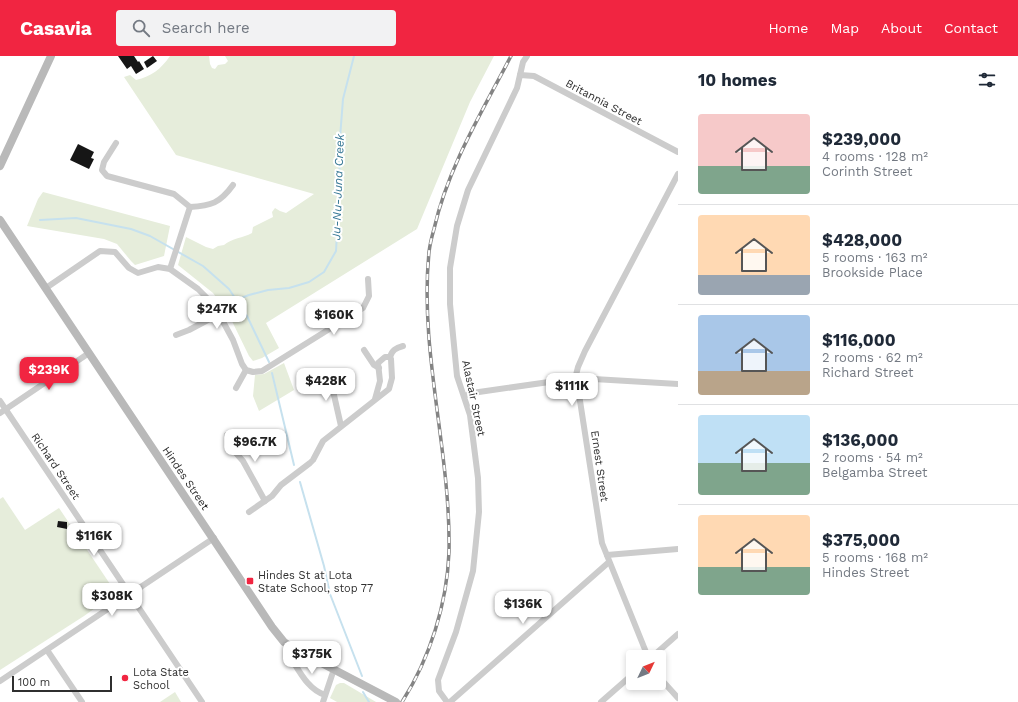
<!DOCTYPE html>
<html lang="en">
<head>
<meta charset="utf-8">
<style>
	body { margin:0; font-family:"Work Sans",sans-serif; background:#f2f2f3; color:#1f2937; height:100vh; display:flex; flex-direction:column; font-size:15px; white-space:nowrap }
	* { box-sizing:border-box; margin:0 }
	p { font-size:13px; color:#747a83 }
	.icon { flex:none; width:22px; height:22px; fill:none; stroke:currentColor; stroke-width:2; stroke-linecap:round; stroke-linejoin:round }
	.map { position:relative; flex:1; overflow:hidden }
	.sheet { display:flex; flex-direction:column; background:#fff; width:340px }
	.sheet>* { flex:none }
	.needle { width:26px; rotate:47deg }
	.buttons { position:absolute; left:626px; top:594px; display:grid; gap:8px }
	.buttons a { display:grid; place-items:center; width:40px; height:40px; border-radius:4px; background:#fff; box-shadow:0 2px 6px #0003; font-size:20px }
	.scale { position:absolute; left:12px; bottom:10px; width:100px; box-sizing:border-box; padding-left:4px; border:2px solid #2f2f2f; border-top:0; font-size:11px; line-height:14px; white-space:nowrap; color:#2f2f2f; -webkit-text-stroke:3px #fff; paint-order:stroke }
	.price { position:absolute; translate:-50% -34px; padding:0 9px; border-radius:8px; background:#fff; color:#222; font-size:13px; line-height:26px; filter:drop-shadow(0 1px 2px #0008) }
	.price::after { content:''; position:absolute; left:50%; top:24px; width:12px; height:9px; margin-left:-6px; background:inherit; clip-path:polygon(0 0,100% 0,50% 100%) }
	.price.selected { background:#f12541; color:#fff }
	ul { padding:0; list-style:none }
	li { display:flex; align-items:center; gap:12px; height:100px; padding:0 20px }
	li+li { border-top:1px solid #e0e1e3 }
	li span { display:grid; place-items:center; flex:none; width:112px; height:80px; border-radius:4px; color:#555 }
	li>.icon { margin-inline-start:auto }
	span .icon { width:48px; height:48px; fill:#fffc; stroke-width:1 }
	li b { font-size:17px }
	h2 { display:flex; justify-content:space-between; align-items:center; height:48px; padding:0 20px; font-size:17px }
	header { display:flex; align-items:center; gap:24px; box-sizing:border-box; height:56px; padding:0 20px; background:#f12541; color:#fff }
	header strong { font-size:19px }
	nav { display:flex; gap:22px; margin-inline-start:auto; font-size:14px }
	.search { width:280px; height:36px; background:#f2f2f3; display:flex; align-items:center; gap:10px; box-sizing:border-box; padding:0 14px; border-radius:4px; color:#747a83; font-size:15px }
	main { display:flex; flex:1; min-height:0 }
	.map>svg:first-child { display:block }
</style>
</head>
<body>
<header>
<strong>Casavia</strong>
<div class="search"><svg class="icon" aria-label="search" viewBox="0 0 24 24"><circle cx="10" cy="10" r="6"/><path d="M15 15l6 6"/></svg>Search here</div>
<nav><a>Home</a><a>Map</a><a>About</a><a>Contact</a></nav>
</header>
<main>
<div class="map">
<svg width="678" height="646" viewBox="0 0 678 646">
	<rect width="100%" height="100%" fill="#fff"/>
	<!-- green -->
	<g fill="#e6eddb">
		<path d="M170,0H209L210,8L212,12L215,13L218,9L225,8L228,5L225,0H494L470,46L417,173L266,267L279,292L262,302L253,305L249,300L229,259L213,237L178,209L186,181L206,191L213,193L218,190L224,189C232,182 243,182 252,177L253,171L273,161L272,156L275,152L280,155L286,157L314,138L176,99L124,21L130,19L136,24C152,20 160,14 170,0Z"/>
		<path d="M43,136L170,170L164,200L135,209L131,205L117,188L104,183L27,170L38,143Z"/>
		<path d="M284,307L294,334L259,355L253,340L255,319L264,318Z"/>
		<path d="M3,441L25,474L59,452L116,537L84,560L0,614V443Z"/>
		<path d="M340,627H344L376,646H337L330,642L336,629Z"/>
		<path d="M175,636L181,646H160Z"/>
	</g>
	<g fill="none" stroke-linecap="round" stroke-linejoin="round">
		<!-- stream -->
		<g stroke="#c6e1ee" stroke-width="2">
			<path d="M40,164L76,162L131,173L150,180L203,210L229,233L247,260L269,306"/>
			<path d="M236,244L249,239L268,234L289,232L309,226L324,216L336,195L339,143L340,82L343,43L354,0"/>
			<path d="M272,317L294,409"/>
			<path d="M300,426L324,510L330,538L362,620"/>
			<path d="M363,636L369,646"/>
		</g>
	</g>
	<!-- building -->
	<g fill="#161616">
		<path d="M118,0H134L138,6L139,5L144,13L136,18L131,10L127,13Z"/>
		<path d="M153,0L157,5L147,12L144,6Z"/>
		<path d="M78,88L94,96L91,102L94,103L89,113L70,104Z"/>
		<path d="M58,465L67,466V473L57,471Z"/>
	</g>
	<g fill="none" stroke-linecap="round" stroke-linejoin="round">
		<!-- street -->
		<g stroke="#ccc" stroke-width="6">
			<path d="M520,19L534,20L678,96"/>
			<path d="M116,87L104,106L102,114L107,120L174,138L190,151L170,213"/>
			<path d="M190,151C211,150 220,147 233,129"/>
			<path d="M46,232L100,195L115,196L129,212L138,217L158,211L170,213L198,233L214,249L233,284L242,308L246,314L253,316L262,315L363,252L369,240L368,223"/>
			<path d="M176,279L189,274L219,258"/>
			<path d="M364,294L374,309L379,312"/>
			<path d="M390,301C392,294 396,292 403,290"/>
			<path d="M329,317L341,370"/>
			<path d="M236,332L246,314"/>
			<path d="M464,340L472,337L577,322L678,328"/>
			<path d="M0,345L202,646"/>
			<path d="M0,357L89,297"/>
			<path d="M227,379L235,396L243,405L265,445"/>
			<path d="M249,456L272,440L281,429L310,407L313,404L323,385L389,333L392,322L391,303L390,301H385L378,307L380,325L375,343"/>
			<path d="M607,499L678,493"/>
			<path d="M47,594L82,646"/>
			<path d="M648,601L602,487L576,319L578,311L585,295L678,118"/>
			<path d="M652,601L678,578"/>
			<path d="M294,607C302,620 310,634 325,639"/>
			<path d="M659,621L678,642"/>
			<path d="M0,625L214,482"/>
			<path d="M323,646L334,613"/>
			<path d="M447,646L439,635L438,624L456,576L473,515L479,456L478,422L470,359L457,320L450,248V212L457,170L468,134L517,32L523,6L527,0"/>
			<path d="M450,646L609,506"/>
			<path d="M601,646L633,618"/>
		</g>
		<!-- secondary -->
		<g stroke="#b9b9b9" stroke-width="8">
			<path d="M0,110L51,0"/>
			<path d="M0,164L272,571L284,586L291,591L396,646"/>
		</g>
		<!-- rail casing -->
		<g stroke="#848484" stroke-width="3.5">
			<path id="rail" d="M402,646C430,602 447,548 449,496C451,396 419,296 429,196C430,188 432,180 434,173C448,111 482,56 511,0"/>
		</g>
		<!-- rail -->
		<use href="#rail" stroke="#fff" stroke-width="2" stroke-dasharray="6" stroke-linecap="butt"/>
	</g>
	<!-- markers -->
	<g fill="#f12541" stroke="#fff" stroke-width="1.5">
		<rect x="246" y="521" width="8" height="8" rx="2"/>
		<circle cx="125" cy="622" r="4"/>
	</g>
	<g text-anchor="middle" stroke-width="4" stroke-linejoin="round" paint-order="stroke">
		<!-- street labels -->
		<g font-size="11" fill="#2f2f2f" stroke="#fff">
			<text transform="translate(604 46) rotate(28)" y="4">Britannia Street</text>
			<text transform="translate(474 342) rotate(78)" y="4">Alastair Street</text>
			<text transform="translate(56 410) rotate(56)" y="4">Richard Street</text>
			<text transform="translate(600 410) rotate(82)" y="4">Ernest Street</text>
			<text transform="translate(186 422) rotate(56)" y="4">Hindes Street</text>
		</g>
		<!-- poi labels -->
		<g font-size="11" fill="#2f2f2f" stroke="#fff" text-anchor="start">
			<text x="258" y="523">Hindes St at Lota<tspan x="258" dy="13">State School, stop 77</tspan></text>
			<text x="133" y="620">Lota State<tspan x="133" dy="13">School</tspan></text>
		</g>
		<!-- water labels -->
		<g font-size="12" font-style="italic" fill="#377896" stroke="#fff">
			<text transform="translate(338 131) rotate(-88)" y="4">Ju-Nu-Juna Creek</text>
		</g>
	</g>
</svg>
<div class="buttons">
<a><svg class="needle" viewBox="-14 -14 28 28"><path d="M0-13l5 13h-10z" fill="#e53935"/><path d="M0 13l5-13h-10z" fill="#747a83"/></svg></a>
</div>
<div class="scale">100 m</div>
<b class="price" style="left:217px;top:274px">$247K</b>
<b class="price" style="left:334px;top:280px">$160K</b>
<b class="price selected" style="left:49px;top:335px">$239K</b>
<b class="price" style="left:326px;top:346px">$428K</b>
<b class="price" style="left:572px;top:351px">$111K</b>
<b class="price" style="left:255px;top:407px">$96.7K</b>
<b class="price" style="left:94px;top:501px">$116K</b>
<b class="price" style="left:112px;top:561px">$308K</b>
<b class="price" style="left:523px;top:569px">$136K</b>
<b class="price" style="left:312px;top:619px">$375K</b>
</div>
<section class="sheet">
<h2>10 homes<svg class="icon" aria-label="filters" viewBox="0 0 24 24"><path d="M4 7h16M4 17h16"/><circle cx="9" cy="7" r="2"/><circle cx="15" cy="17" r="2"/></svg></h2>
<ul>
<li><span style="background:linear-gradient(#f6c9c9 65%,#7fa58c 0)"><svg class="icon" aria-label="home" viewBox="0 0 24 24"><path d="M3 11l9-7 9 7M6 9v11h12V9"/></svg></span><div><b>$239,000</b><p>4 rooms · 128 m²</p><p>Corinth Street</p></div></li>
<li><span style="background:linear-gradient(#ffd9b3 75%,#9aa5b1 0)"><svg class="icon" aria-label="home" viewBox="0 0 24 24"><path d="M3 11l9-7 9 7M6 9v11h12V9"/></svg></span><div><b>$428,000</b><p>5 rooms · 163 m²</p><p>Brookside Place</p></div></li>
<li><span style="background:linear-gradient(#a9c7e8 70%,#b9a48a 0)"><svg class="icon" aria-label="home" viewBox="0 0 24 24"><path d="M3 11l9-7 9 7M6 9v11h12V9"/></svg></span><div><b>$116,000</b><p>2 rooms · 62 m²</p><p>Richard Street</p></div></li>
<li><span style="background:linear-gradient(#bfe0f5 60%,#7fa58c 0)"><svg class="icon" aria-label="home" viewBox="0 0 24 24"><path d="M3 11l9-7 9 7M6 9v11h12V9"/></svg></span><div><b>$136,000</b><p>2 rooms · 54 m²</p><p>Belgamba Street</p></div></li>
<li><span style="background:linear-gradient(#ffd9b3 65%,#7fa58c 0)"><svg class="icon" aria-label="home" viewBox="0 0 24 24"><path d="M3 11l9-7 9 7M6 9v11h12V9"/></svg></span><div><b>$375,000</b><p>5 rooms · 168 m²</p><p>Hindes Street</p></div></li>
</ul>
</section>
</main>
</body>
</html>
